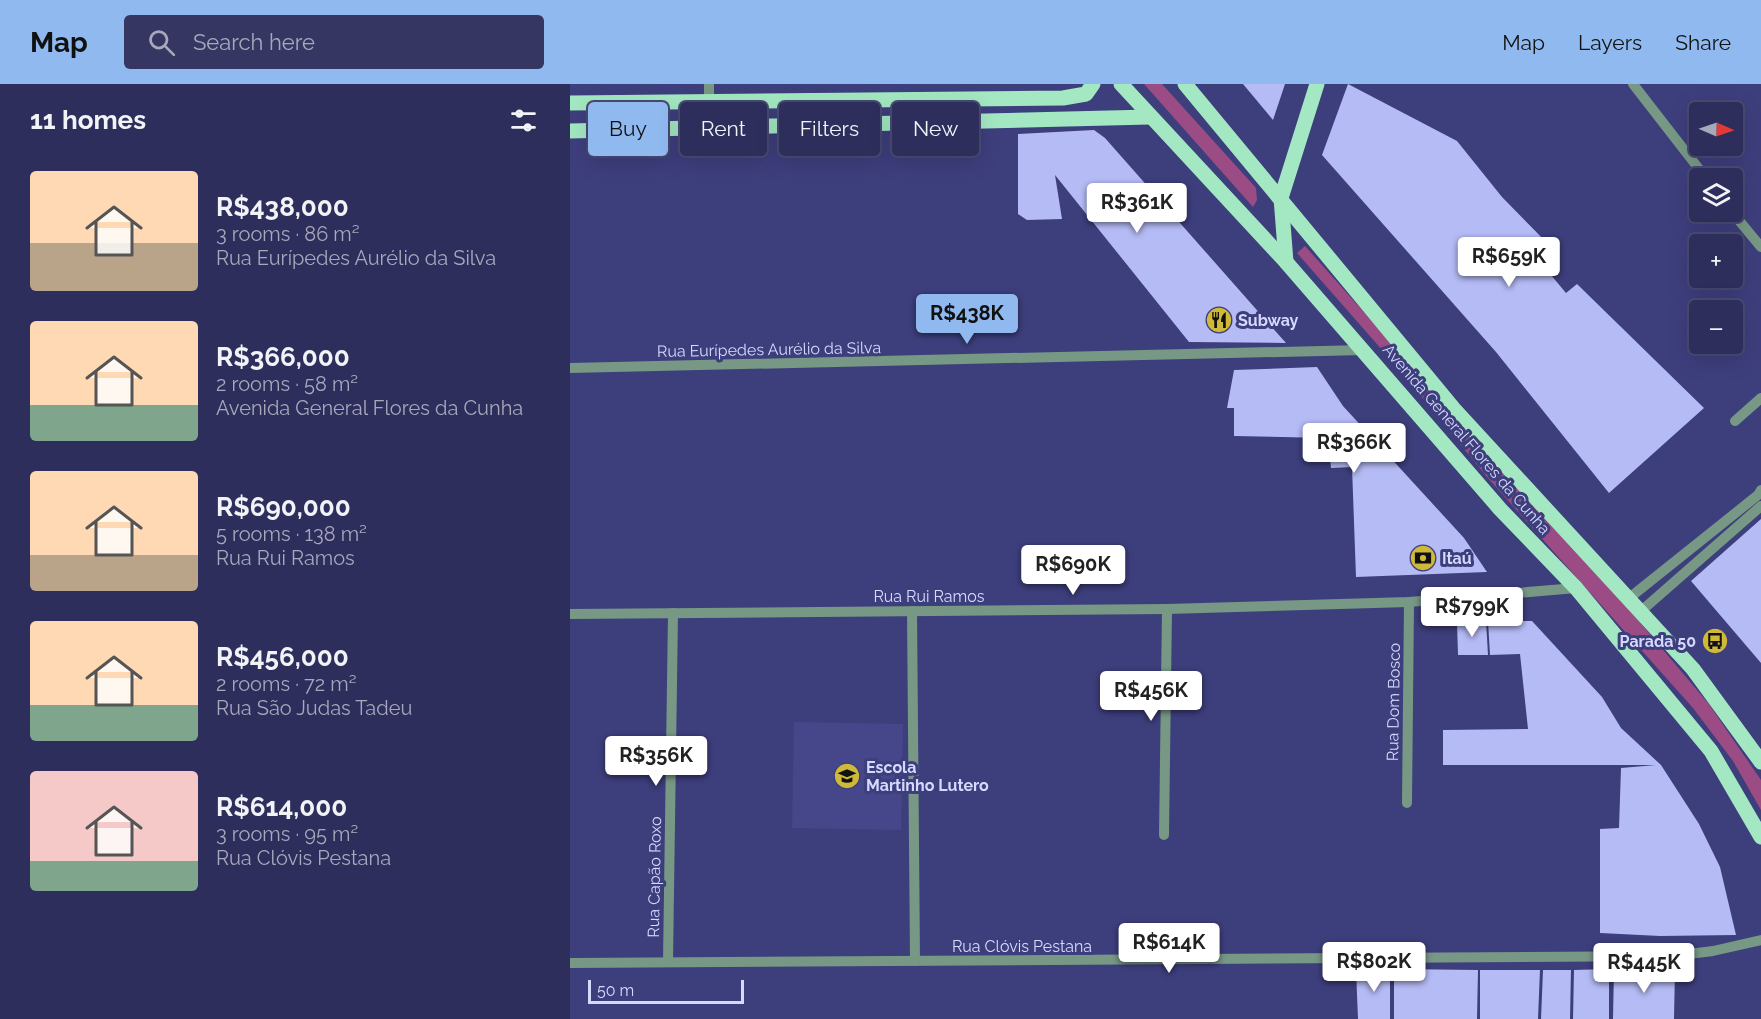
<!DOCTYPE html>
<html lang="en">
<head>
<meta charset="utf-8">
<style>
	body { margin:0; font-family:Raleway,sans-serif; background:#363663; color:#f1f3f6; height:100vh; display:flex; flex-direction:column; font-size:22px; white-space:nowrap }
	* { box-sizing:border-box; margin:0 }
	p { font-size:20px; color:#a7a8bc }
	.icon { flex:none; width:33px; height:33px; fill:none; stroke:currentColor; stroke-width:2; stroke-linecap:round; stroke-linejoin:round }
	.map { position:relative; flex:1; overflow:hidden }
	.drawer { display:flex; flex-direction:column; background:#2e2e5d; width:570px }
	.drawer>* { flex:none }
	.hud { position:absolute; left:18px; top:18px; width:570px; height:54px; display:flex; gap:12px }
	.needle { width:39px; rotate:92deg }
	.buttons { position:absolute; left:1119px; top:18px; display:grid; gap:12px }
	.buttons a { display:grid; place-items:center; width:54px; height:54px; border-radius:6px; background:#2e2e5d; box-shadow:0 6px 24px #0002,0 0 0 2px #494a72; font-size:30px }
	.scale { position:absolute; left:18px; bottom:15px; width:156px; box-sizing:border-box; padding-left:6px; border:3px solid #d5d9fe; border-top:0; font-size:16px; line-height:21px; white-space:nowrap; color:#d5d9fe; -webkit-text-stroke:4px #3d3e7c; paint-order:stroke }
	.price { position:absolute; translate:-50% -51px; padding:0 14px; border-radius:6px; background:#fff; color:#222; font-size:20px; line-height:39px; filter:drop-shadow(0 2px 3px #0008) }
	.price::after { content:''; position:absolute; left:50%; top:36px; width:18px; height:14px; margin-left:-9px; background:inherit; clip-path:polygon(0 0,100% 0,50% 100%) }
	.price.current { background:#90b9f0; color:#111 }
	ul { padding:0; list-style:none }
	li { display:flex; align-items:center; gap:18px; height:150px; padding:0 30px }
	li span { display:grid; place-items:center; flex:none; width:168px; height:120px; border-radius:6px; color:#555 }
	li>.icon { margin-inline-start:auto }
	span .icon { width:72px; height:72px; fill:#fffc; stroke-width:1 }
	li b { font-size:26px }
	h2 { display:flex; justify-content:space-between; align-items:center; height:72px; padding:0 30px; font-size:26px }
	.tag { padding:0 21px; border-radius:6px; background:#2e2e5d; box-shadow:0 6px 24px #0002,0 0 0 2px #494a72; font-size:21px; line-height:54px }
	.tag.current { background:#90b9f0; color:#111 }
	header { display:flex; align-items:center; gap:36px; box-sizing:border-box; height:84px; padding:0 30px; background:#90b9f0; color:#111 }
	header strong { font-size:28px }
	nav { display:flex; gap:33px; margin-inline-start:auto; font-size:21px }
	.search { width:420px; height:54px; background:#363663; display:flex; align-items:center; gap:15px; box-sizing:border-box; padding:0 21px; border-radius:6px; color:#a7a8bc; font-size:22px }
	main { display:flex; flex:1; min-height:0 }
	.map>svg:first-child { display:block }
</style>
</head>
<body>
<header>
<strong>Map</strong>
<div class="search"><svg class="icon" aria-label="search" viewBox="0 0 24 24"><circle cx="10" cy="10" r="6"/><path d="M15 15l6 6"/></svg>Search here</div>
<nav><a>Map</a><a>Layers</a><a>Share</a></nav>
</header>
<main>
<section class="drawer">
<h2>11 homes<svg class="icon" aria-label="filters" viewBox="0 0 24 24"><path d="M4 7h16M4 17h16"/><circle cx="9" cy="7" r="2"/><circle cx="15" cy="17" r="2"/></svg></h2>
<ul>
<li><span style="background:linear-gradient(#ffd9b3 60%,#b9a48a 0)"><svg class="icon" aria-label="home" viewBox="0 0 24 24"><path d="M3 11l9-7 9 7M6 9v11h12V9"/></svg></span><div><b>R$438,000</b><p>3 rooms · 86 m²</p><p>Rua Eurípedes Aurélio da Silva</p></div></li>
<li><span style="background:linear-gradient(#ffd9b3 70%,#7fa58c 0)"><svg class="icon" aria-label="home" viewBox="0 0 24 24"><path d="M3 11l9-7 9 7M6 9v11h12V9"/></svg></span><div><b>R$366,000</b><p>2 rooms · 58 m²</p><p>Avenida General Flores da Cunha</p></div></li>
<li><span style="background:linear-gradient(#ffd9b3 70%,#b9a48a 0)"><svg class="icon" aria-label="home" viewBox="0 0 24 24"><path d="M3 11l9-7 9 7M6 9v11h12V9"/></svg></span><div><b>R$690,000</b><p>5 rooms · 138 m²</p><p>Rua Rui Ramos</p></div></li>
<li><span style="background:linear-gradient(#ffd9b3 70%,#7fa58c 0)"><svg class="icon" aria-label="home" viewBox="0 0 24 24"><path d="M3 11l9-7 9 7M6 9v11h12V9"/></svg></span><div><b>R$456,000</b><p>2 rooms · 72 m²</p><p>Rua São Judas Tadeu</p></div></li>
<li><span style="background:linear-gradient(#f6c9c9 75%,#7fa58c 0)"><svg class="icon" aria-label="home" viewBox="0 0 24 24"><path d="M3 11l9-7 9 7M6 9v11h12V9"/></svg></span><div><b>R$614,000</b><p>3 rooms · 95 m²</p><p>Rua Clóvis Pestana</p></div></li>
</ul>
</section>
<div class="map">
<svg width="1191" height="935" viewBox="0 0 1191 935">
	<rect width="100%" height="100%" fill="#3d3e7c"/>
	<!-- built -->
	<path fill="#46478b" d="M224,638L333,640L331,746L222,744Z"/>
	<!-- green -->
	<g fill="#9b4c84">
		<path d="M574,0H592L686,104L687,116L683,123Z"/>
		<path d="M735,162L1062,529L1138,619L1191,696V726L1163,677L1123,624L917,393L827,283L727,169Z"/>
	</g>
	<!-- building -->
	<g fill="#b5bbf5">
		<path d="M673,0H715L703,36Z"/>
		<path d="M778,0L887,57L932,113L980,162L966,173L996,209L1007,200L1134,324L1039,409L926,268L752,71Z"/>
		<path d="M524,46L535,54L716,259L619,258L485,91L492,135L457,136L448,130V50Z"/>
		<path d="M747,283L773,322L894,454L917,488L786,493L782,383L761,384L758,354L664,352V324H657L664,286Z"/>
		<path d="M1191,435V579L1121,497Z"/>
		<path d="M916,537L918,571H888L887,538Z"/>
		<path d="M918,537H962L1032,613L1051,644L1091,681L1129,740L1150,783L1166,851L1090,852L1030,849V745L1049,744L1051,684L1086,681H873V646L958,645L950,570L920,571Z"/>
		<path d="M820,884V935H788L786,885Z"/>
		<path d="M824,885L908,886L907,935H824Z"/>
		<path d="M1039,885V935H1003L1004,886Z"/>
		<path d="M1044,885H1105L1104,935H1043Z"/>
		<path d="M910,886H970L968,935H910Z"/>
		<path d="M973,886H1001L1000,935H971Z"/>
	</g>
	<g fill="none" stroke-linecap="round" stroke-linejoin="round">
		<!-- minor -->
		<g stroke="#779885" stroke-width="10">
			<path d="M139,0V44"/>
			<path d="M1063,0L1136,94"/>
			<path d="M1162,128L1191,163"/>
			<path d="M0,284L794,266"/>
			<path d="M1165,337L1191,314"/>
			<path d="M1058,515L1188,411L1191,406"/>
			<path d="M342,527L345,877"/>
			<path d="M1070,528L1191,422"/>
			<path d="M0,530L597,525L839,518L1006,504"/>
			<path d="M837,719L839,518"/>
			<path d="M594,751L597,525"/>
			<path d="M98,878L103,529"/>
			<path d="M0,879L1103,872L1143,867L1191,856"/>
		</g>
		<!-- major -->
		<g stroke="#a3e8c2" stroke-width="15">
			<path d="M551,0L716,178L930,425L1006,504L1141,667L1191,753"/>
			<path d="M615,0L884,325L1123,585L1191,678"/>
			<path d="M0,19L493,14L516,10L523,0"/>
			<path d="M0,47L580,33"/>
			<path d="M716,178L711,114L747,0"/>
		</g>
	</g>
	<!-- icons -->
	<defs>
		<g id="restaurant-disc" transform="scale(1.35)"><circle r="9.5" fill="#ceb938" stroke="#3d3e7c"/><path d="M-5-6h1v4h1v-4h1v4h1v-4h1v5L-1.5 .5V6h-2V.5L-5-1ZM5-6V6H3V1.5H1.5Q1.5-4 5-6Z" fill="#111"/></g>
		<g id="bank-disc" transform="scale(1.35)"><circle r="9.5" fill="#ceb938" stroke="#3d3e7c"/><path d="M-6-4H6V4H-6ZM0-2.3a2.3 2.3 0 1 0 0 4.6a2.3 2.3 0 1 0 0-4.6Z" fill="#111"/></g>
		<g id="bus-disc" transform="scale(1.35)"><circle r="9.5" fill="#ceb938" stroke="#3d3e7c"/><path d="M-5-6H5V4H4V6H2V4H-2V6H-4V4H-5ZM-3.5-4V0h7V-4ZM-3.5 1.2v1.5H-2V1.2ZM2 1.2v1.5H3.5V1.2Z" fill="#111"/></g>
		<g id="school-disc" transform="scale(1.35)"><circle r="9.5" fill="#ceb938" stroke="#3d3e7c"/><path d="M0-5L7-2L0 1L-7-2ZM-4 1L0 2.5L4 1V4Q0 6-4 4Z" fill="#111"/></g>
	</defs>
	<g fill-rule="evenodd">
		<use href="#restaurant-disc" x="649" y="236"/>
		<use href="#bank-disc" x="853" y="474"/>
		<use href="#bus-disc" x="1145" y="557"/>
		<use href="#school-disc" x="277" y="692"/>
	</g>
	<g text-anchor="middle" stroke-width="6" stroke-linejoin="round" paint-order="stroke">
		<!-- poi labels -->
		<g font-size="16" font-weight="bold" fill="#d5d9fe" stroke="#3d3e7c" text-anchor="start">
			<text x="668" y="242">Subway</text>
			<text x="872" y="480">Itaú</text>
			<text x="1126" y="563" text-anchor="end">Parada 50</text>
			<text x="296" y="689">Escola<tspan x="296" dy="18">Martinho Lutero</tspan></text>
		</g>
		<!-- street labels -->
		<g font-size="16" fill="#d5d9fe" stroke="#3d3e7c">
			<text transform="translate(199 265) rotate(-1)" y="6">Rua Eurípedes Aurélio da Silva</text>
			<text transform="translate(897 355) rotate(49)" y="6">Avenida General Flores da Cunha</text>
			<text x="359" y="518">Rua Rui Ramos</text>
			<text transform="translate(823 618) rotate(-89)" y="6">Rua Dom Bosco</text>
			<text transform="translate(84 793) rotate(-89)" y="6">Rua Capão Roxo</text>
			<text x="452" y="868">Rua Clóvis Pestana</text>
		</g>
	</g>
</svg>
<div class="buttons">
<a><svg class="needle" viewBox="-14 -14 28 28"><path d="M0-13l5 13h-10z" fill="#e53935"/><path d="M0 13l5-13h-10z" fill="#a7a8bc"/></svg></a>
<a><svg class="icon" aria-label="layers" viewBox="0 0 24 24"><path d="M12 4l9 5-9 5-9-5zM3 14l9 5 9-5"/></svg></a>
<a>+</a>
<a>−</a>
</div>
<div class="scale">50 m</div>
<b class="price" style="left:567px;top:150px">R$361K</b>
<b class="price" style="left:939px;top:204px">R$659K</b>
<b class="price current" style="left:397px;top:261px">R$438K</b>
<b class="price" style="left:784px;top:390px">R$366K</b>
<b class="price" style="left:503px;top:512px">R$690K</b>
<b class="price" style="left:902px;top:554px">R$799K</b>
<b class="price" style="left:581px;top:638px">R$456K</b>
<b class="price" style="left:86px;top:703px">R$356K</b>
<b class="price" style="left:599px;top:890px">R$614K</b>
<b class="price" style="left:804px;top:909px">R$802K</b>
<b class="price" style="left:1074px;top:910px">R$445K</b>
<div class="hud">
<a class="tag current">Buy</a>
<a class="tag">Rent</a>
<a class="tag">Filters</a>
<a class="tag">New</a>
</div>
</div>
</main>
</body>
</html>
